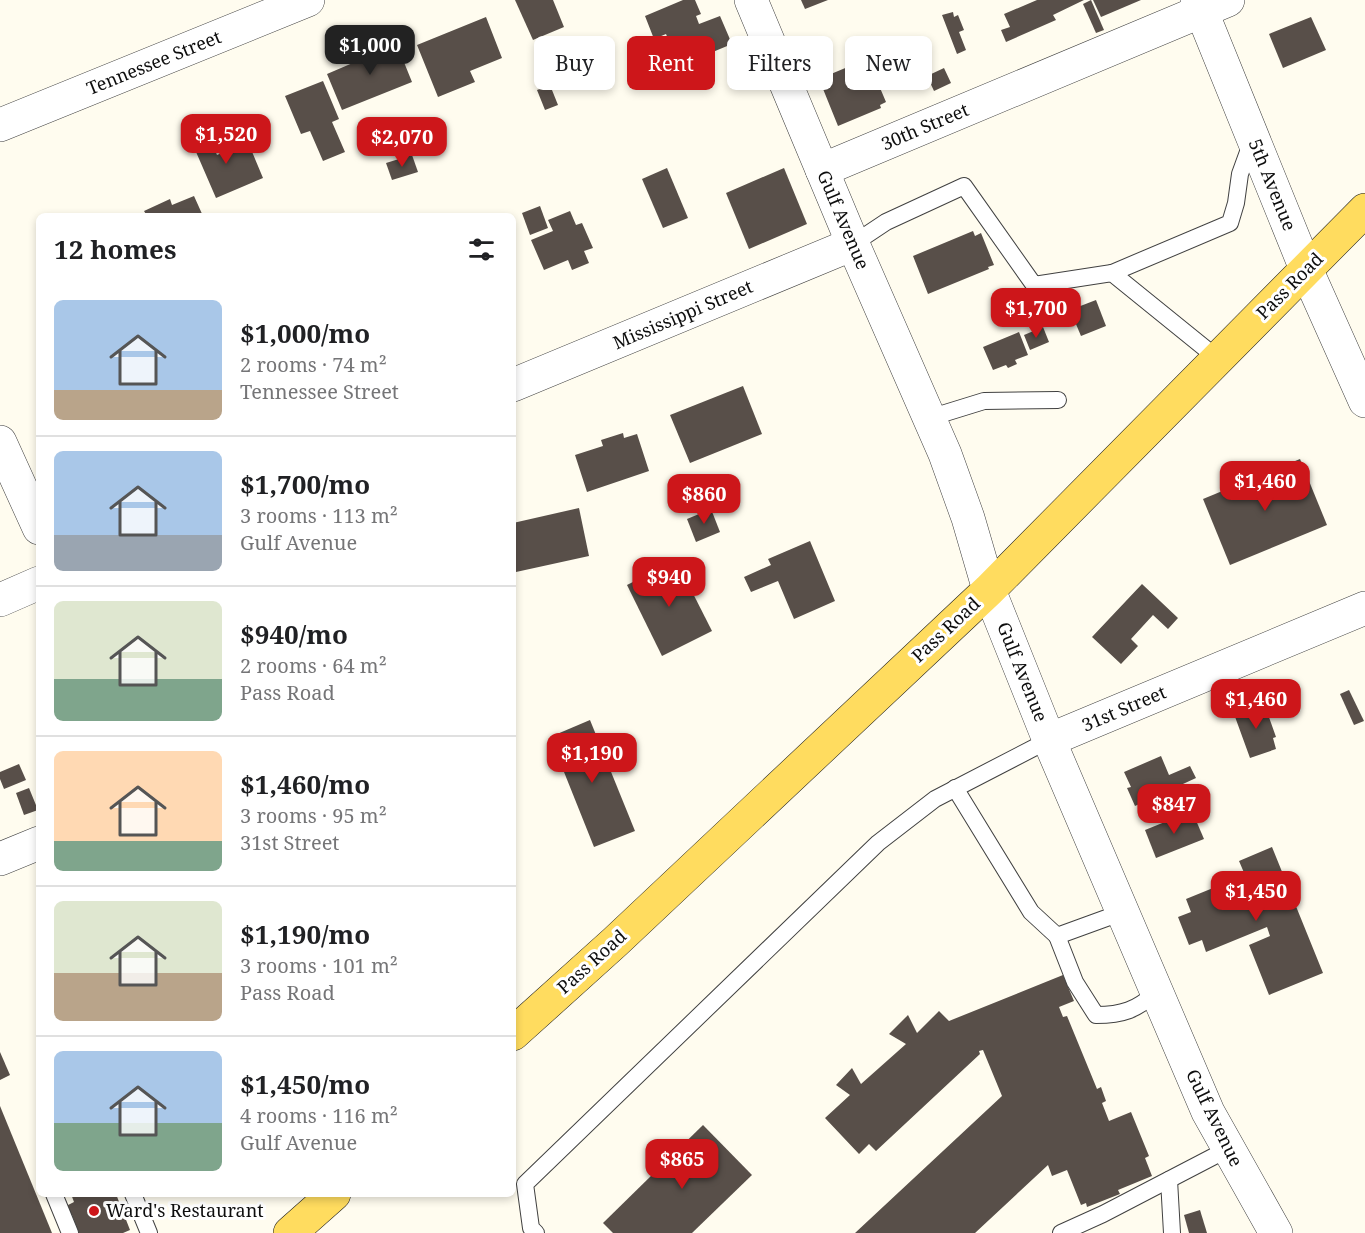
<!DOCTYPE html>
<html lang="en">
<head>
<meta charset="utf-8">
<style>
	body { margin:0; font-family:"Noto Serif",serif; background:#f6f6f6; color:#202124; height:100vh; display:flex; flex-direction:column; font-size:22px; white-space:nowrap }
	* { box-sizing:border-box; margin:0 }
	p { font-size:20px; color:#757577 }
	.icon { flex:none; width:33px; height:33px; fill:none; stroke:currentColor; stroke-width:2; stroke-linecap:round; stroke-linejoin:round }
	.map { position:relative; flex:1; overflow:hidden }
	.side { position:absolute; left:36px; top:213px; width:480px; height:984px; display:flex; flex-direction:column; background:#fff; border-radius:9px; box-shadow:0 3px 9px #0003 }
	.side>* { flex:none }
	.guide { position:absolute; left:534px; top:36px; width:570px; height:54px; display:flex; gap:12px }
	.price { position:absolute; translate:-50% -51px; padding:0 14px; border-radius:12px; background:#cd161a; color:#fff; font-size:20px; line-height:39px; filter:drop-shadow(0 2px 3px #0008) }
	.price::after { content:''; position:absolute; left:50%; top:36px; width:18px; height:14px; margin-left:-9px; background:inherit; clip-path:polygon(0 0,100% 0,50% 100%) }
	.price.current { background:#222; color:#fff }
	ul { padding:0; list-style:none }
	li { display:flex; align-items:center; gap:18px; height:150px; padding:0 18px }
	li+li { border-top:2px solid #e0e0e0 }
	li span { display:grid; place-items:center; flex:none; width:168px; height:120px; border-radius:9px; color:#555 }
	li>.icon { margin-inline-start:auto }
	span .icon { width:72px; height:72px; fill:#fffc; stroke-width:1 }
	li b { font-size:26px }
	h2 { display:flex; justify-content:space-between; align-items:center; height:72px; padding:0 18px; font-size:26px }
	.chip { padding:0 21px; border-radius:9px; background:#fff; box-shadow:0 3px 9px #0003; font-size:21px; line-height:54px }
	.chip.current { background:#cd161a; color:#fff }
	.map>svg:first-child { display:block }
</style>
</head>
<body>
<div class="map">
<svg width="1365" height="1233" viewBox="0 0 1365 1233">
	<rect width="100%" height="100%" fill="#fffcef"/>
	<!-- building -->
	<g fill="#584f49">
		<path d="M515,0H553L564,27L533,40Z"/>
		<path d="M683,0H695L701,14L696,16L699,24L720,16L732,44L679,66L666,34L654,39L645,16Z"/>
		<path d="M801,0H828L805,9Z"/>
		<path d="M1037,0H1084L1053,15L1056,20L1006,42L1001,30L1010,27L1004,14Z"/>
		<path d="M1091,0L1104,30L1096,33L1083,4Z"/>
		<path d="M1093,0H1141L1101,17Z"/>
		<path d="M953,12L954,17L958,15L964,30L959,32L966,50L957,54L942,15Z"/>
		<path d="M486,17L502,58L470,71L475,82L438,97L417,45Z"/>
		<path d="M1311,17L1326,50L1283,68L1269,34Z"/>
		<path d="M395,40L412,82L342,110L327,74L355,62L354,58Z"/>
		<path d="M862,61L869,78L875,76L886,102L880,105L881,108L838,126L819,79Z"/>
		<path d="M944,68L951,83L934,91L927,76Z"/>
		<path d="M323,81L339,119L332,122L345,152L323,161L310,131L301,134L285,96Z"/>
		<path d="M550,85L558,105L545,110L537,90Z"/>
		<path d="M207,130L217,155L248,142L263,178L216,198L190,138Z"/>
		<path d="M412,155L418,172L392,180L386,163Z"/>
		<path d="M667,168L688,218L663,228L642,179Z"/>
		<path d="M784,168L807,224L749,249L726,193Z"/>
		<path d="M194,196L203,216H147L144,211L170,199L172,205Z"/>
		<path d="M540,206L548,228L530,235L522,213Z"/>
		<path d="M570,211L576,225L582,223L593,248L584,251L589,263L572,270L568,260L544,270L531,240L553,231L548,220Z"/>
		<path d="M973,231L975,236L981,233L994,265L988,267L989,269L928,294L913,256Z"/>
		<path d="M1096,300L1106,326L1081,336L1070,310Z"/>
		<path d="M1043,327L1049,342L1030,350L1024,335Z"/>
		<path d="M1019,332L1028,355L1015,360L1017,364L1008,368L1006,365L993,370L983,347Z"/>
		<path d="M743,386L762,434L690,463L670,415Z"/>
		<path d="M623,433L624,438L637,434L649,471L587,492L575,455L603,446L601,440Z"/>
		<path d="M1300,459L1327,525L1230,565L1203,499Z"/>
		<path d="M579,508L589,556L516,572L513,560V523Z"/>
		<path d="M711,509L720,532L696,542L687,519Z"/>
		<path d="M810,541L835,601L794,619L778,581L751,592L744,577L771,565L768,559Z"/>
		<path d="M676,560L712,631L662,656L627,585Z"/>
		<path d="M1142,584L1178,618L1168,629L1153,615L1131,639L1138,646L1121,664L1092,637Z"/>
		<path d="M1349,690L1364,721L1354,725L1340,694Z"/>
		<path d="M1264,703L1276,737L1273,738L1276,749L1250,758L1234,714Z"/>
		<path d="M590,720L635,831L594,847L550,737Z"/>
		<path d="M1161,756L1169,775L1190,766L1196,778L1135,806L1127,788L1131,787L1124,772Z"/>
		<path d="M19,764L26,780L4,789L0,779V772Z"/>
		<path d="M29,788L38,810L24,815L16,793Z"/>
		<path d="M1192,811L1204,839L1156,858L1145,830Z"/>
		<path d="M1272,847L1323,973L1269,995L1249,945L1270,936L1267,927L1206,952L1202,940L1189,945L1178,917L1191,912L1186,899L1245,875L1239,861Z"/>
		<path d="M1063,975L1074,1001L1059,1007L1063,1017L1067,1016L1097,1089L1101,1087L1106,1101L1102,1103L1109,1121L1131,1112L1149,1156L1145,1158L1152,1176L1118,1190L1120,1194L1087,1207L1086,1203L1081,1205L1067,1170L1052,1176L1048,1165L975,1233H855L1002,1096L983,1050L979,1051L980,1054L876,1151L869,1144L859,1154L825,1118L850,1095L836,1085L852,1068L861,1084L906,1044L889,1034L908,1015L917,1033L939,1011L949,1021Z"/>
		<path d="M0,1052L10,1075L0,1080Z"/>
		<path d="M0,1106L52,1233H0Z"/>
		<path d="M703,1125L752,1175L692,1233H613L603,1223Z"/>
		<path d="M71,1194H116L130,1230L123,1233H79L72,1215L68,1217L64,1207L74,1202Z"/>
		<path d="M1200,1210L1207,1233H1189L1184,1215Z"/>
	</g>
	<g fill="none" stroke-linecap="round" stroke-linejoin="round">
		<!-- service casing -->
		<g stroke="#414141" stroke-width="18">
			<g id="service">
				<path d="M853,244L886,222L964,186L1034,285L1112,273L1217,358"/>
				<path d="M1112,273L1230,223L1236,203L1240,174L1252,141"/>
				<path d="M929,418L984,401L1058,400"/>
				<path d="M955,788L1031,912L1057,936L1123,912"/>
				<path d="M1057,936L1075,982L1096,1015C1123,1015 1136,1010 1157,992"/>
				<path d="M1169,1180L1172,1233"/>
				<path d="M54,1194L70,1233"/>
				<path d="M133,1194L149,1233"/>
				<path d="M536,1233L531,1228L525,1184L878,843L935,799L1049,740"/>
				<path d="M1061,1233L1103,1214L1228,1149"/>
			</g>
		</g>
		<!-- minor casing -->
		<g stroke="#414141" stroke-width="34">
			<g id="minor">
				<path d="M751,0L853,244L945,454L968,518L989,590L1049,740L1208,1112L1276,1233"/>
				<path d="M1197,0L1306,269L1365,401"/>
				<path d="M0,125L308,0"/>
				<path d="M822,170L1228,0"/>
				<path d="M513,385L853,244"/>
				<path d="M0,442L39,528"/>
				<path d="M0,600L39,583"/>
				<path d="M1049,740L1365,608"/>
				<path d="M0,859L39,843"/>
			</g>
		</g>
		<!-- primary casing -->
		<g stroke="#1f1f1f" stroke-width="34">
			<g id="primary">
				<path d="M513,1034L615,942L989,590L1365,210"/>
				<path d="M290,1233L334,1194"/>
			</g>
		</g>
		<!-- service -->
		<use href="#service" stroke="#fff" stroke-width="16"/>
		<!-- minor -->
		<use href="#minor" stroke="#fff" stroke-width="33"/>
		<!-- primary -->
		<use href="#primary" stroke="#ffdc5f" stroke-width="33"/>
	</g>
	<!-- markers -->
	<circle fill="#cd161a" stroke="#fff" stroke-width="2" cx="94" cy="1211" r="6"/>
	<g text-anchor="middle" stroke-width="6" stroke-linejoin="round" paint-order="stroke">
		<!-- street labels -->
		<g font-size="18" fill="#0e0e0e" stroke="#fff">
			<text transform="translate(154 63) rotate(-22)" y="6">Tennessee Street</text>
			<text transform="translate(925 127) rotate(-23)" y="6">30th Street</text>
			<text transform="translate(1272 185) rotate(68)" y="6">5th Avenue</text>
			<text transform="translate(843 220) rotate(67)" y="6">Gulf Avenue</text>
			<text transform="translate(1290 286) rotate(-45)" y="6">Pass Road</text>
			<text transform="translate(683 315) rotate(-23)" y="6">Mississippi Street</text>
			<text transform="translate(946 630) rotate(-43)" y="6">Pass Road</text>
			<text transform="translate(1022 672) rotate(68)" y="6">Gulf Avenue</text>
			<text transform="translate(1124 709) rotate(-23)" y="6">31st Street</text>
			<text transform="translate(592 962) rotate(-42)" y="6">Pass Road</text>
			<text transform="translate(1214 1118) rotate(64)" y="6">Gulf Avenue</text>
		</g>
		<!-- poi labels -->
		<g font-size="18" fill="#0e0e0e" stroke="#fff" text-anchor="start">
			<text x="106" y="1217">Ward's Restaurant</text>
		</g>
	</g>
</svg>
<b class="price current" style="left:370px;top:76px">$1,000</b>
<b class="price" style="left:226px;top:165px">$1,520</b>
<b class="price" style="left:402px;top:168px">$2,070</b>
<b class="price" style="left:1036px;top:339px">$1,700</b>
<b class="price" style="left:1265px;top:512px">$1,460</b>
<b class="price" style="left:704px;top:525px">$860</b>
<b class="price" style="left:669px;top:608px">$940</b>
<b class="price" style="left:1256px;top:730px">$1,460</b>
<b class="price" style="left:592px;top:784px">$1,190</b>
<b class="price" style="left:1174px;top:835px">$847</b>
<b class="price" style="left:1256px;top:922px">$1,450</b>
<b class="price" style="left:682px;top:1190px">$865</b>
<div class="guide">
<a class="chip">Buy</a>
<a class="chip current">Rent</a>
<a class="chip">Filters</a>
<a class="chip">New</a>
</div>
<section class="side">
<h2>12 homes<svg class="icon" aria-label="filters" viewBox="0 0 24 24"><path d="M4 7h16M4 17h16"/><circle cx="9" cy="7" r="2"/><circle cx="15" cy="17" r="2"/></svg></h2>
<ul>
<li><span style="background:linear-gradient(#a9c7e8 75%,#b9a48a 0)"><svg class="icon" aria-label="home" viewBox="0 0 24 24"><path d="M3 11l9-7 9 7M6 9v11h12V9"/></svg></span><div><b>$1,000/mo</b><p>2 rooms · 74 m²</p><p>Tennessee Street</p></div></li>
<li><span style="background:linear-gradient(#a9c7e8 70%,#9aa5b1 0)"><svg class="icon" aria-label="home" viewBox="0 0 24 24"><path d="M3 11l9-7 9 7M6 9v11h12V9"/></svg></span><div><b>$1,700/mo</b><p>3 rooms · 113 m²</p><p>Gulf Avenue</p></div></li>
<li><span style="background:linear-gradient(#dfe7d0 65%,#7fa58c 0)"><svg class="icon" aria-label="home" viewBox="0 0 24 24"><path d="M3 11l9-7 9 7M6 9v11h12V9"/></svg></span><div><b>$940/mo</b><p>2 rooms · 64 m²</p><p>Pass Road</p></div></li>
<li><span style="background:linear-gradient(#ffd9b3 75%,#7fa58c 0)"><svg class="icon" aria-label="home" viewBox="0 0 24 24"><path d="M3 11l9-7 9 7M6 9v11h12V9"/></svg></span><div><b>$1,460/mo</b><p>3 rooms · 95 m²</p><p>31st Street</p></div></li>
<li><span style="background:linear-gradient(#dfe7d0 60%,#b9a48a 0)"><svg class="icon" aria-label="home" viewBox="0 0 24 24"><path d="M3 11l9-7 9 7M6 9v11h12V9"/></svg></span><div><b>$1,190/mo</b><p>3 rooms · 101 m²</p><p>Pass Road</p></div></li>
<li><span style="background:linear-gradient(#a9c7e8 60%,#7fa58c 0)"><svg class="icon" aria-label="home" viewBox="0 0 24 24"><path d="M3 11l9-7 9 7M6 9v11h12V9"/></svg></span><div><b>$1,450/mo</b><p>4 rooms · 116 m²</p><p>Gulf Avenue</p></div></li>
</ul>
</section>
</div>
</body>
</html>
